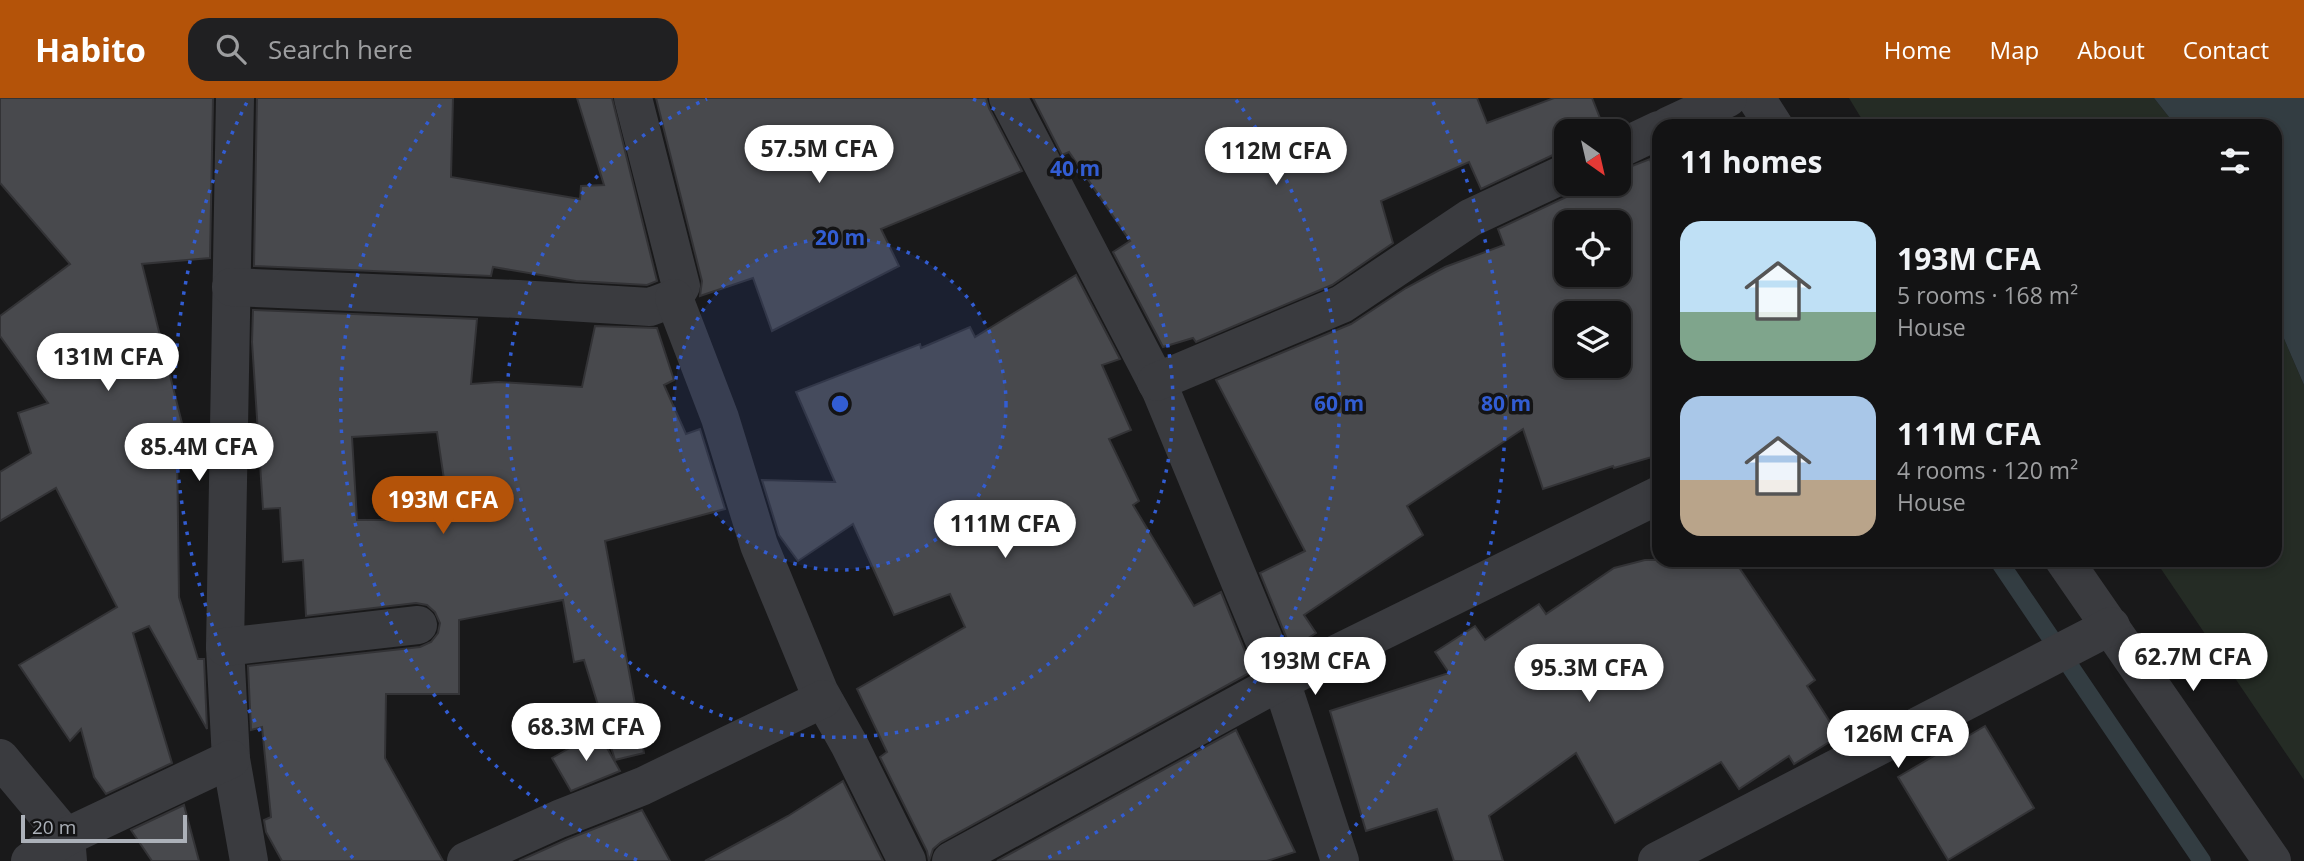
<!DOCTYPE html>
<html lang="en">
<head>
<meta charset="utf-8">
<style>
	body { margin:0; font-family:"Open Sans",sans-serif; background:#202022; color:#f1f3f6; height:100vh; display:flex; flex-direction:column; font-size:26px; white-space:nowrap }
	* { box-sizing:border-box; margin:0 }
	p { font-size:23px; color:#9d9ea0 }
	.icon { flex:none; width:38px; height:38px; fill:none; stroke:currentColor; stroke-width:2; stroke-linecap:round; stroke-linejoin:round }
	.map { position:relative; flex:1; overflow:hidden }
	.drawer { position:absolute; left:1652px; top:21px; width:630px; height:448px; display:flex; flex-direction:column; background:#131314; border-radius:21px; box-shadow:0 4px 10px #0003,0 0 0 2px #323234 }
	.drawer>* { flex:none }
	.needle { width:46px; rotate:146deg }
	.controls { position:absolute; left:1554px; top:21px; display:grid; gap:14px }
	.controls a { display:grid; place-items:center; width:77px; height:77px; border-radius:14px; background:#131314; box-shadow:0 4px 10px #0003,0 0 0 2px #323234; font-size:35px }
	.scale { position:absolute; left:21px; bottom:18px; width:166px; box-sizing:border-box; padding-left:7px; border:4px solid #acb1b9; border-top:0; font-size:19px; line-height:24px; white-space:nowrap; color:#acb1b9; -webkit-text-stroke:5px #141415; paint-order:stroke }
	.price { position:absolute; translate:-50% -60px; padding:0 16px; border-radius:24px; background:#fff; color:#222; font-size:23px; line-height:46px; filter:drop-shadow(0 2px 4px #0008) }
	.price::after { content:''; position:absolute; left:50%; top:42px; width:21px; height:16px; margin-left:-10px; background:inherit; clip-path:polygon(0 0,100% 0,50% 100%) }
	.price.on { background:#b45309; color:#fff }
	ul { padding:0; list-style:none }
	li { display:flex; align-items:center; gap:21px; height:175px; padding:0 28px }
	li span { display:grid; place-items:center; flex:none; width:196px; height:140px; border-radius:21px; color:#555 }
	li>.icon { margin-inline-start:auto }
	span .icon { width:84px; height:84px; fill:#fffc; stroke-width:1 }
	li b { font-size:30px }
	h2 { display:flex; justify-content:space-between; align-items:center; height:84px; padding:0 28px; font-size:30px }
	header { display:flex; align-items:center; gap:42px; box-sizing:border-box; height:98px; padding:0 35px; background:#b45309; color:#fff }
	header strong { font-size:33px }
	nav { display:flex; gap:38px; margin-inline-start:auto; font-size:24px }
	.search { width:490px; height:63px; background:#202022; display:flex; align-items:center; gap:18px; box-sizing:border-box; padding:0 24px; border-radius:21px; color:#9d9ea0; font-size:26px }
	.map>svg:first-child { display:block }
</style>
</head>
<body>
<header>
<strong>Habito</strong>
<div class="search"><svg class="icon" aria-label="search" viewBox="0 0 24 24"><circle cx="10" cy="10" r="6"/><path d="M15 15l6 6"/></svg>Search here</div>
<nav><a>Home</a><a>Map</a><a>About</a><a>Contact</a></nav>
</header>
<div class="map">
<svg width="2304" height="763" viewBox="0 0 2304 763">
	<rect width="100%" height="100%" fill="#19191a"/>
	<!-- green -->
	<g fill="#252c25">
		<path d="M1849,0H2154L2176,28H1866Z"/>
		<path d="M2275,220L2304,287V682L2155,462H2275Z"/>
	</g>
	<!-- water -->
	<path fill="#333d42" d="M2154,0H2304V287L2275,220V28H2176Z"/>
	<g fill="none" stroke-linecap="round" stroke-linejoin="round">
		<!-- stream -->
		<path stroke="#333d42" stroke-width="18" d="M1998,462L2202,763"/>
	</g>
	<!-- building -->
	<g fill="#48494d" stroke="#333336" stroke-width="2" fill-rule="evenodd">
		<path d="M0,0H213L210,160L142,166L188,349L177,350L179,499L198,561H204L207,631L149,528L133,535L172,665L106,696L94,679L81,631L70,643L19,567L117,509L56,390L0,423V374L31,355L18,315L48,305L0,238V218L70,166L0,85Z"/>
		<path d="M257,0H453L451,79L580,101L581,88L604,87L577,0H612L657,183L647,187L576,183L493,169L491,178L254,168Z"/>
		<path d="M656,0H986L989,10L1022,73L881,131L899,168L772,233L753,180L700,198L702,183Z"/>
		<path d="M1033,0H1477L1487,25L1554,0H1592L1605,33H1566V53L1557,55L1481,91L1469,64L1381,103L1393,145L1332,187L1196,244L1193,240L1163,249L1113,154L1130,143L1069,54L1062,57Z"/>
		<path d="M1650,61L1659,93V357L1614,370L1613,368L1543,391L1523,331L1407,408L1423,437L1304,517L1316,535L1291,551L1260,475L1305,453L1216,282L1351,226L1406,190L1445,169L1504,147L1498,131L1575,95L1585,86H1619V73ZM1566,124H1619V177H1566ZM1566,215H1619V268H1566Z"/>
		<path d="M1076,177L1120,261L1102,267L1131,332L1109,341L1139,403L1133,407L1194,508L1221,494L1253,573L941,744L933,751L929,763L927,753L880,659L887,654L857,591L965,529L950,496L894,517L853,426L798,463L779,437L762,382L835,384L796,294L920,246L921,250L970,229L975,239Z"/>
		<path d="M253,212L477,221L471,286L498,284L582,289L595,228L657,230L674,282L664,287L686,336L700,331L725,411L605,443L644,655L615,662L584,562L574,564L563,502L459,522V596H386L385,660L443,763H282L266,734L264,722L271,719L262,629L251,632L248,568L420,549L431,544L438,535L440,525L435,514L427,507L416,505L306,518L303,462L283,464L280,410L263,411L252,244ZM437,334L450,422H357L352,339Z"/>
		<path d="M1645,462H1734L1815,582L1807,588L1839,638L1794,666L1789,658L1739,691L1721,664L1615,725L1576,655L1489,718L1503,763H1454L1437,711L1366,733L1330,613L1449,575L1435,554L1475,528L1485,542L1539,506L1546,516L1614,470Z"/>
		<path d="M1985,628L2034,710L1948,762L1898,679Z"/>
		<path d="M1236,632L1295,754L1267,763H997Z"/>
		<path d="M598,634L620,673L571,693L552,660Z"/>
		<path d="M843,683L883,763H705L788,718Z"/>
		<path d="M184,707L199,763H152L131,732Z"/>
		<path d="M642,712L670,763H519L568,741Z"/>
	</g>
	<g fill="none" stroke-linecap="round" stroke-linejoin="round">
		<!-- minor -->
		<g stroke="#3a3b3f" stroke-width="38">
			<path d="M235,0L225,549L231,661L249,763"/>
			<path d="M1008,0L1161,293L1281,583L1340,763"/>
			<path d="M1756,0L1774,28"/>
			<path d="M1668,28L1728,0"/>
			<path d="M1619,51L1659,32"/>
			<path d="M231,189L518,201L650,209L674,200L681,188L633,0"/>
			<path d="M674,200L720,320L759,447L819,593L850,648L907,763"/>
			<path d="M1156,284L1342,206L1470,120L1566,75"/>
			<path d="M2064,462L2272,763"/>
			<path d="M225,549L418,527"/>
			<path d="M0,660L66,739L68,763"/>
			<path d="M30,763L66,739L231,661"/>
			<path d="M466,763L559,721L643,688L823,601"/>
			<path d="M951,763L1281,583L1659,397"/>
			<path d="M1657,763L2111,528"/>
		</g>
	</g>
	<!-- distance rings -->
	<circle cx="840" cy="306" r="166" fill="#325dd3" fill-opacity=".12"/>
	<g fill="none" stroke="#325dd3" stroke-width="3.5" stroke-dasharray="3.5 7">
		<circle cx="840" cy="306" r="166"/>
		<path d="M973 1A333 333 0 1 1 707 1"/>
		<path d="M637 762A499 499 0 0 1 444 2M1236 2A499 499 0 0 1 1043 762"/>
		<path d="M353 760A666 666 0 0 1 247 4M1433 4A666 666 0 0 1 1327 760"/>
	</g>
	<circle cx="840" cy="306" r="10" fill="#325dd3" stroke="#141415" stroke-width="3.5"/>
	<g font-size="21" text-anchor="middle" font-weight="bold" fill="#325dd3" stroke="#141415" stroke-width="7" stroke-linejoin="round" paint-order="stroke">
		<text x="1075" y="78">40 m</text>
		<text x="840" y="147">20 m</text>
		<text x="1339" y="313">60 m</text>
		<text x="1506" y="313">80 m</text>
	</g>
</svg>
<div class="controls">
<a><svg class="needle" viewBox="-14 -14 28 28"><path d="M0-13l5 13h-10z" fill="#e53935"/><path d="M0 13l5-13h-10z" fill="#9d9ea0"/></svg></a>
<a><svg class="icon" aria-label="locate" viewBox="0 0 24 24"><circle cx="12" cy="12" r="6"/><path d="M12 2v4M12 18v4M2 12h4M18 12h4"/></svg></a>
<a><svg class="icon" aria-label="layers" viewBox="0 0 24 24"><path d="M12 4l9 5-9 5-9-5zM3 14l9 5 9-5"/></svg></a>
</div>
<div class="scale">20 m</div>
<b class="price" style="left:819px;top:87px">57.5M CFA</b>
<b class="price" style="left:1276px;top:89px">112M CFA</b>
<b class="price" style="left:108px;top:295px">131M CFA</b>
<b class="price" style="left:199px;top:385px">85.4M CFA</b>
<b class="price on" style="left:443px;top:438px">193M CFA</b>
<b class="price" style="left:1005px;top:462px">111M CFA</b>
<b class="price" style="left:2193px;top:595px">62.7M CFA</b>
<b class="price" style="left:1315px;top:599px">193M CFA</b>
<b class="price" style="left:1589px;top:606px">95.3M CFA</b>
<b class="price" style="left:586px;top:665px">68.3M CFA</b>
<b class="price" style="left:1898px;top:672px">126M CFA</b>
<section class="drawer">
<h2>11 homes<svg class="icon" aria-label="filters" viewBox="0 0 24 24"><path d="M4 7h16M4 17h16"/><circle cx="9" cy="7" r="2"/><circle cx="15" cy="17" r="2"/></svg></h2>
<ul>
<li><span style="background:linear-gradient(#bfe0f5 65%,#7fa58c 0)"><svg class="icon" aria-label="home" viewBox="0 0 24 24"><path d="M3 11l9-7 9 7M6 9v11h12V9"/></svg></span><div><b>193M CFA</b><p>5 rooms · 168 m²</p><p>House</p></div></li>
<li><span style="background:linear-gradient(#a9c7e8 60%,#b9a48a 0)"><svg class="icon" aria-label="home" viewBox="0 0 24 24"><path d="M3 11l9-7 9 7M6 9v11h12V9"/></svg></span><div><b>111M CFA</b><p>4 rooms · 120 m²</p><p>House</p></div></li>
</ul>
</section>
</div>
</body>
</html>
